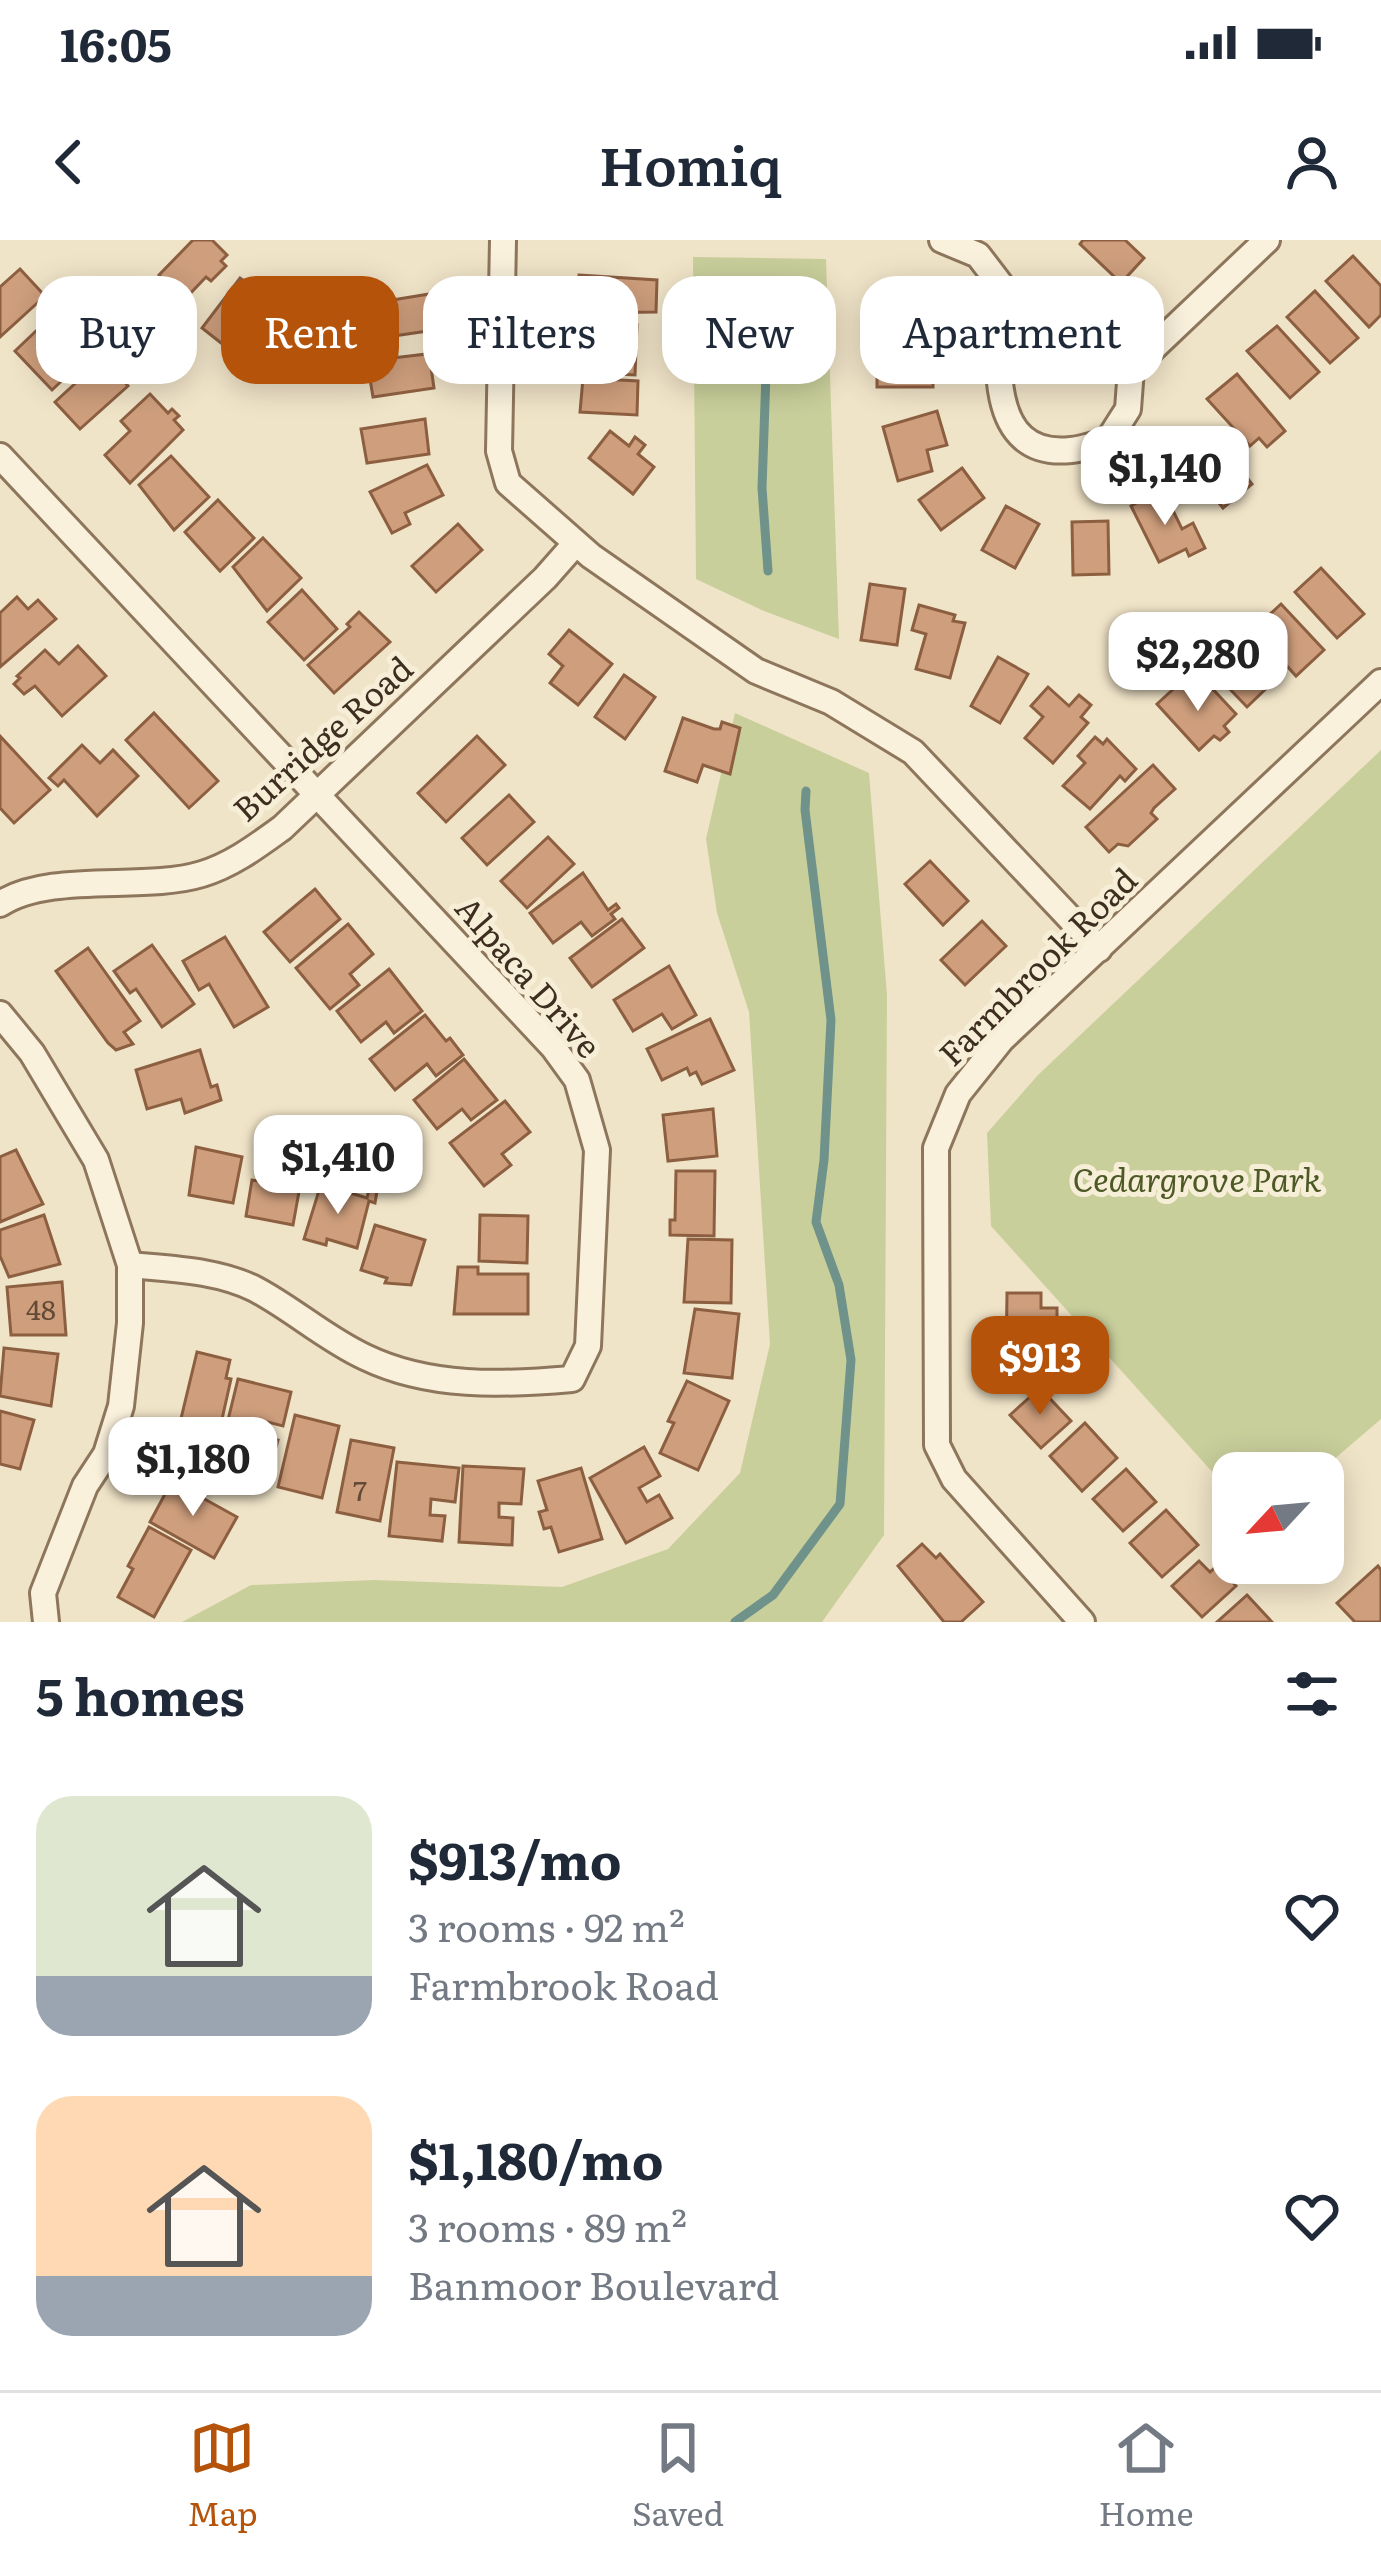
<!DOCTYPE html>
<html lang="en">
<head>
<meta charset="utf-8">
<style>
	body { margin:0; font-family:Literata,serif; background:#f2f2f3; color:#1f2937; height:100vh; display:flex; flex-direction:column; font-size:45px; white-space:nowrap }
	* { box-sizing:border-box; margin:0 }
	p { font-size:39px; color:#747a83 }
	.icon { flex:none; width:66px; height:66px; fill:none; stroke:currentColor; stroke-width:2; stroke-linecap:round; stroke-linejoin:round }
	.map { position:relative; height:1382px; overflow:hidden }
	.panel { display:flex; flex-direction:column; background:#fff; flex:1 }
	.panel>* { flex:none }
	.hud { position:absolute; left:36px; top:36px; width:1311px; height:108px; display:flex; gap:24px }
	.needle { width:78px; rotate:244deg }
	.fabs { position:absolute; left:1212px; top:1212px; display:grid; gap:24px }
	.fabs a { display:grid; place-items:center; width:132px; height:132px; border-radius:24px; background:#fff; box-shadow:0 6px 30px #0003; font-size:60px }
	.price { position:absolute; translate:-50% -102px; padding:0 27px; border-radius:24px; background:#fff; color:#222; font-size:39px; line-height:78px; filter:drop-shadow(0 3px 6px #0008) }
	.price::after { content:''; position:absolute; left:50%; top:72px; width:36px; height:27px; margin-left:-18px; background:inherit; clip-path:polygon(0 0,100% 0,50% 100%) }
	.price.on { background:#b45309; color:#fff }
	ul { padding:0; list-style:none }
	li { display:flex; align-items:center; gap:36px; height:300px; padding:0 36px }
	li span { display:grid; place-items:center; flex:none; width:336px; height:240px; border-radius:36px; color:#555 }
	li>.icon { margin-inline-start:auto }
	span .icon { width:144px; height:144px; fill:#fffc; stroke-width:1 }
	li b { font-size:51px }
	h2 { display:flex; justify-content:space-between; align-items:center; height:144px; padding:0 36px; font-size:51px }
	.chip { padding:0 42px; border-radius:36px; background:#fff; box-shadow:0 6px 30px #0003; font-size:42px; line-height:108px }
	.chip.on { background:#b45309; color:#fff }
	.status { display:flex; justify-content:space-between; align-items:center; height:84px; padding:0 60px; background:#fff; direction:ltr }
	.status svg { height:33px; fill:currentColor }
	header { display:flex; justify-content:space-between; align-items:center; height:156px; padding:0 36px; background:#fff; font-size:54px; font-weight:600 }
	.tabs { display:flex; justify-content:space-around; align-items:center; height:168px; border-top:3px solid #e0e1e3; background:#fff; font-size:33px; color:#747a83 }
	.tabs a { display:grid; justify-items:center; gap:6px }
	.tabs .on { color:#b45309 }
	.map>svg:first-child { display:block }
</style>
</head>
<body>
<div class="status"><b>16:05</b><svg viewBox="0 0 49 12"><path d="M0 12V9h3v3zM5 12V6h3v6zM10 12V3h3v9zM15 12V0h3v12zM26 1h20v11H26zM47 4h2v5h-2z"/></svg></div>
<header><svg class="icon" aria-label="back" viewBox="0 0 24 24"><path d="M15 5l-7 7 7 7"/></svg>Homiq<svg class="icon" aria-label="person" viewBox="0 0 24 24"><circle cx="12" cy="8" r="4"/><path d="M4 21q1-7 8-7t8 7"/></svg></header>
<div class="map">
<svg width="1381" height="1382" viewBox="0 0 1381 1382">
	<rect width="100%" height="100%" fill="#f0e4c8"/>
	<!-- green -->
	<g fill="#c9cf9b">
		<path d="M693,17L826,19L839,399L764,371L696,339Z"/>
		<path d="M735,473L869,533L887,755L884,1295L822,1382H182L251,1345L374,1340L562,1347L668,1309L740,1233L770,1104L749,772L717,673L706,599Z"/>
		<path d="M1381,510V1179L1318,1233H1233V1255L991,986L987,893L1038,835Z"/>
	</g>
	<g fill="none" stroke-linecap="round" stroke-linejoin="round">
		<!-- stream -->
		<g stroke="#6f938a" stroke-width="9">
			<path d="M768,77L762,248L768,331"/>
			<path d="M735,1382L773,1355L840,1264L851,1120L839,1045L816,982L824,920L831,780L805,570L806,551"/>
		</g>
	</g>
	<!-- building -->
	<g fill="#cf9f7d" stroke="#8d5f41" stroke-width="3">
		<path d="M193,0H212L227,15L221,21L226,26L211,41L206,37L184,60L159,35Z"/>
		<path d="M1083,0H1125L1144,18L1121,43L1080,4Z"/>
		<path d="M1353,16L1381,46V75L1369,87L1326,41Z"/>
		<path d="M20,29L45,56L0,97V47Z"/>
		<path d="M579,35L657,40L656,72L578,73Z"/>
		<path d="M240,38L268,59L230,110L202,88Z"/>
		<path d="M1315,51L1358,98L1330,123L1287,77Z"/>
		<path d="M429,54L435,90L373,99L368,64Z"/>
		<path d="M877,56L933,65L932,72L940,73L938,84L930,83L928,99L871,90Z"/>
		<path d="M293,66L327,75L315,137L281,130Z"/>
		<path d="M75,73L102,103L52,150L15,111L36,91L46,101Z"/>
		<path d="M581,84L637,85L635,135L593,133L594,119L580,118Z"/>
		<path d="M1277,86L1319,132L1290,158L1247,111Z"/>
		<path d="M435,113L436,124L431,127L434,148L373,157L367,121Z"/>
		<path d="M877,113L933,114V147H877Z"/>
		<path d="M103,118L128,146L80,189L55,162Z"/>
		<path d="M1237,134L1285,191L1267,207L1259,198L1250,206L1207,159Z"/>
		<path d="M583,138L638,141L637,175L580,172Z"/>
		<path d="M150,154L168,173L172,169L179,176L174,180L183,190L130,243L105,215L130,191L121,181Z"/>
		<path d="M937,171L947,205L927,210L932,231L898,241L883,187Z"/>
		<path d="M425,179L429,214L367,223L361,189Z"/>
		<path d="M610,191L629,206L635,197L645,205L638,214L654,227L633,254L589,218Z"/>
		<path d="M1214,196L1252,244L1223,268L1182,217Z"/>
		<path d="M171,216L209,257L174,290L139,245Z"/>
		<path d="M427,225L443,255L405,273L410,284L392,293L370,252Z"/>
		<path d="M962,228L984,258L941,290L919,260Z"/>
		<path d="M1162,248L1182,289L1193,283L1205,308L1189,316L1186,309L1159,322L1131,266Z"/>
		<path d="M218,260L254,298L220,331L185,292Z"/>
		<path d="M1006,266L1039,284L1015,328L982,310Z"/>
		<path d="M1108,281L1109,334L1073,335L1072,282Z"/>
		<path d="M458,284L482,310L436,352L412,326Z"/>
		<path d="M263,298L301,338L267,371L233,327Z"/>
		<path d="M1321,328L1364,374L1337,398L1295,352Z"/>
		<path d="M870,344L905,349L897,405L861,400Z"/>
		<path d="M302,350L337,389L304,420L268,382Z"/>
		<path d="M17,357L28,369L38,360L56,379L0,427V373Z"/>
		<path d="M1281,364L1324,410L1296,436L1254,389Z"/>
		<path d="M919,365L955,375L953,381L965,383L950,438L916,429L926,394L912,390Z"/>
		<path d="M359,372L390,402L334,453L308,425L350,387L347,384Z"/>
		<path d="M569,390L612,424L578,465L550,443L563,426L549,414Z"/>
		<path d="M1231,395L1274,441L1247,467L1203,421Z"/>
		<path d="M78,406L106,436L62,476L35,446L24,454L14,444L20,438L17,436L45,410L59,424Z"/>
		<path d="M998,417L1028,434L1000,483L971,466Z"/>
		<path d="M624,435L655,457L625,499L595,477Z"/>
		<path d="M1182,441L1197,456L1209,445L1236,474L1224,486L1229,492L1220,500L1214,496L1199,510L1157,464Z"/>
		<path d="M1048,447L1069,466L1079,455L1091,465L1081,477L1088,483L1053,523L1025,498L1043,477L1031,466Z"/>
		<path d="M154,473L218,541L189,568L126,500Z"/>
		<path d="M683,478L714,489H720L722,482L740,488L730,534L703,525L697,542L665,531Z"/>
		<path d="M0,496L50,550L14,583L0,568Z"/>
		<path d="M477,496L505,525L446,582L418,553Z"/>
		<path d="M1095,497L1103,504L1107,499L1136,529L1125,541L1120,536L1090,569L1063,546L1085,523L1078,516Z"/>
		<path d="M82,505L100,523L113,510L138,536L97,576L64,540L58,546L49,538Z"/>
		<path d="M1153,525L1175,549L1154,568L1151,573L1157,579L1128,606L1118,604L1109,612L1086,587Z"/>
		<path d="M509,555L534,582L487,625L462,598Z"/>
		<path d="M548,597L574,624L527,668L501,641Z"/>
		<path d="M930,621L968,661L943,685L905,644Z"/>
		<path d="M583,633L608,670L616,664L619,668L611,674L615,679L592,696L581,682L553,703L530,673Z"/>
		<path d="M315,649L340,679L290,722L264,692Z"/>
		<path d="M622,679L644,708L592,747L570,718Z"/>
		<path d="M982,681L1006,706L965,745L941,720Z"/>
		<path d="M348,684L373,714L350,734L359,745L330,769L296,728Z"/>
		<path d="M225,697L268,767L234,787L209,744L199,750L183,721Z"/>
		<path d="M152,705L194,764L162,787L136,749L130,753L114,731Z"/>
		<path d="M88,708L140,781L124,792L133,804L116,810L108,803L56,731Z"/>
		<path d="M669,726L696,775L672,789L662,774L633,791L614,760Z"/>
		<path d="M389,729L422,771L394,793L386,782L361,802L337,771Z"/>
		<path d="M425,775L446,801L450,798L463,815L436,836L427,824L395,850L370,819Z"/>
		<path d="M710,779L734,830L702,844L696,832L690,835L687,828L662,840L647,809Z"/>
		<path d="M200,810L211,847L217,845L221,860L185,873L181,859L147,869L136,830Z"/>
		<path d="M464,819L497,860L471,880L462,869L437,889L414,860Z"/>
		<path d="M505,861L530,892L502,914L511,925L484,946L450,903Z"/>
		<path d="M713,869L717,916L668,921L663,875Z"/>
		<path d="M272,900L307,907L293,985L246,976L252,940L264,942Z"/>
		<path d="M196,907L242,917L233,963L189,955Z"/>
		<path d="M16,910L43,964L0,982V917Z"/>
		<path d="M676,931H715L714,996L670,995V980H675Z"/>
		<path d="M321,944L367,958L369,949L377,951L375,963L369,961L357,1008L327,999L326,1005L304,999Z"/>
		<path d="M44,975L60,1024L9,1037L0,1016V990Z"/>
		<path d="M480,975L528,976L527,1023L479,1021Z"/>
		<path d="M375,985L425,1000L411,1045L385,1043L387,1038L361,1030Z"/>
		<path d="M688,999L732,1000L731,1063L684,1062Z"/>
		<path d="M458,1027H478V1034H528V1074H454Z"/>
		<path d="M62,1042L66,1095H11L7,1047Z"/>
		<path d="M1007,1053H1041V1068H1057V1081L1065,1080V1099H1057L1056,1127L1006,1126Z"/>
		<path d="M695,1069L739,1074L732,1138L684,1133Z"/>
		<path d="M4,1108L58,1114L51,1166L0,1156Z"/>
		<path d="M197,1112L230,1120L226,1138L231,1139L218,1197L179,1187Z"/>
		<path d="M238,1139L291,1152L283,1186L268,1182L265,1197L278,1200L271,1225L220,1213Z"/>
		<path d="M687,1141L729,1161L698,1230L660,1213L674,1183L668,1181Z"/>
		<path d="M1040,1148L1071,1181L1041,1208L1010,1175Z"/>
		<path d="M0,1171L34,1180L20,1229L0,1224Z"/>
		<path d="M295,1175L339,1186L322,1258L278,1247Z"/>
		<path d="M1085,1183L1117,1218L1082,1251L1050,1216Z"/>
		<path d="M351,1200L394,1208L380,1281L337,1272Z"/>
		<path d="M644,1207L660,1236L639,1248L647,1262L659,1255L672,1278L626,1303L590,1238Z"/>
		<path d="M397,1222L459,1228L455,1262L431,1259L430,1275L445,1276L442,1301L389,1296Z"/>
		<path d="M463,1226L524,1229L521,1264L499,1263V1277L513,1278L512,1305L459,1302Z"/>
		<path d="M581,1228L602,1299L559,1312L551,1287L544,1289L539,1272L547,1270L538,1241Z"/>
		<path d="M1126,1229L1156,1262L1123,1291L1093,1259Z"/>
		<path d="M172,1241L237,1277L214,1318L150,1282Z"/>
		<path d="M1166,1270L1198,1305L1162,1337L1130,1303Z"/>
		<path d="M149,1287L191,1310L154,1377L118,1357L133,1329L128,1326Z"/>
		<path d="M922,1304L936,1318L940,1314L983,1362L961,1382H944L898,1326Z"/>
		<path d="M1199,1321L1210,1332L1217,1326L1236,1346L1202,1377L1172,1346Z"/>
		<path d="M1378,1326L1381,1330V1382H1355L1337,1363Z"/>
		<path d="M1247,1355L1272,1382H1217Z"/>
	</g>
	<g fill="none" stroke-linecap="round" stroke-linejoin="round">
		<!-- street casing -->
		<g stroke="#8d765c" stroke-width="30">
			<g id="street">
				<path d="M503,0L499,211L508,243L591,316L756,431L831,462L913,512L1099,709"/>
				<path d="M942,0L978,15L1004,49L1094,115L1131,129L1267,0"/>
				<path d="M1004,49C998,103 981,220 1071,210C1083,209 1095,204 1107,202L1128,169L1131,129"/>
				<path d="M0,216L553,807L577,840L597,910L588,1106L572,1139C503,1145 429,1148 365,1117C326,1099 293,1069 255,1049C217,1030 171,1029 130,1025"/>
				<path d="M0,664C51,631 143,652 202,634C232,625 257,606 282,588L545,338L575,304"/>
				<path d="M0,774L32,813L96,920L130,1025V1083L121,1166L106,1214L85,1246L43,1353L46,1382"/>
				<path d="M1082,1382L954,1239L937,1205L936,908L958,854L1002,799L1381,442"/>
			</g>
		</g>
		<!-- street -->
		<use href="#street" stroke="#faf1dc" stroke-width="24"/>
	</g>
	<g text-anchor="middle" stroke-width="10" stroke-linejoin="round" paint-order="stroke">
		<!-- number labels -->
		<g font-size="27" fill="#624a37">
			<text x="41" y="1080">48</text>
			<text x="360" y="1261">7</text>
		</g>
		<!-- street labels -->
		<g font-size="33" fill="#3d2e20" stroke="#f7eed8">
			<text transform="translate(323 499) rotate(-42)" y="12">Burridge Road</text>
			<text transform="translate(1038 727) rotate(-45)" y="12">Farmbrook Road</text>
			<text transform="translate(528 737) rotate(49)" y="12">Alpaca Drive</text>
		</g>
		<!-- park labels -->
		<g font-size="33" font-style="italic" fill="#4d5a26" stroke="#f7eed8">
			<text x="1197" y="952">Cedargrove Park</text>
		</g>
	</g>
</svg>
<div class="fabs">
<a><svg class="needle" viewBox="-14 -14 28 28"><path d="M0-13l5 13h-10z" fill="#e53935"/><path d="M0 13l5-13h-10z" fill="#747a83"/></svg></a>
</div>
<b class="price" style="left:1165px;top:288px">$1,140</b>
<b class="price" style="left:1198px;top:474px">$2,280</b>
<b class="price" style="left:338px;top:977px">$1,410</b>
<b class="price on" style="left:1040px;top:1178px">$913</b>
<b class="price" style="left:193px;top:1279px">$1,180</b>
<div class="hud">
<a class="chip">Buy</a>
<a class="chip on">Rent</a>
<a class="chip">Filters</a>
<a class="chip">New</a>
<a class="chip">Apartment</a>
</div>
</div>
<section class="panel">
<h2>5 homes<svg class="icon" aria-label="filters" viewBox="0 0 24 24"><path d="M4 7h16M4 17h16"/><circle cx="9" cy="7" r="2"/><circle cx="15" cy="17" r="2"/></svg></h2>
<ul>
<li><span style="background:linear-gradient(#dfe7d0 75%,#9aa5b1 0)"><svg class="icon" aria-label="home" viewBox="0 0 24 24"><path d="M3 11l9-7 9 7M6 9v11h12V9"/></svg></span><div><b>$913/mo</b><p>3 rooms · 92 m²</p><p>Farmbrook Road</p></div><svg class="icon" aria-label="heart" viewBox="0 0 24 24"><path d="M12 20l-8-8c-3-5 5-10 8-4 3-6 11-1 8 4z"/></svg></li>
<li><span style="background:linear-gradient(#ffd9b3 75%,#9aa5b1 0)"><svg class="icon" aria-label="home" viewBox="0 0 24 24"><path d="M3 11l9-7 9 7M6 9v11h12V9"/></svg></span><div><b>$1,180/mo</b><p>3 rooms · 89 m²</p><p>Banmoor Boulevard</p></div><svg class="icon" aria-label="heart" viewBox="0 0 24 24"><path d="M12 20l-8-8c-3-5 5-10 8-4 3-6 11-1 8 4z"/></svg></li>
</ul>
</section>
<nav class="tabs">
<a class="on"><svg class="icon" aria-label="map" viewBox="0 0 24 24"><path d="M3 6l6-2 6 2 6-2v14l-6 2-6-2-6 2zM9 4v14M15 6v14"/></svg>Map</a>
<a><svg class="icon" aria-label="saved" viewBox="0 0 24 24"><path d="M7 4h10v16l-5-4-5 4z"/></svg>Saved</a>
<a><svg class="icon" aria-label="home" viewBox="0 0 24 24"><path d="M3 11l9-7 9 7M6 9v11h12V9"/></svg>Home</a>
</nav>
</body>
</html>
